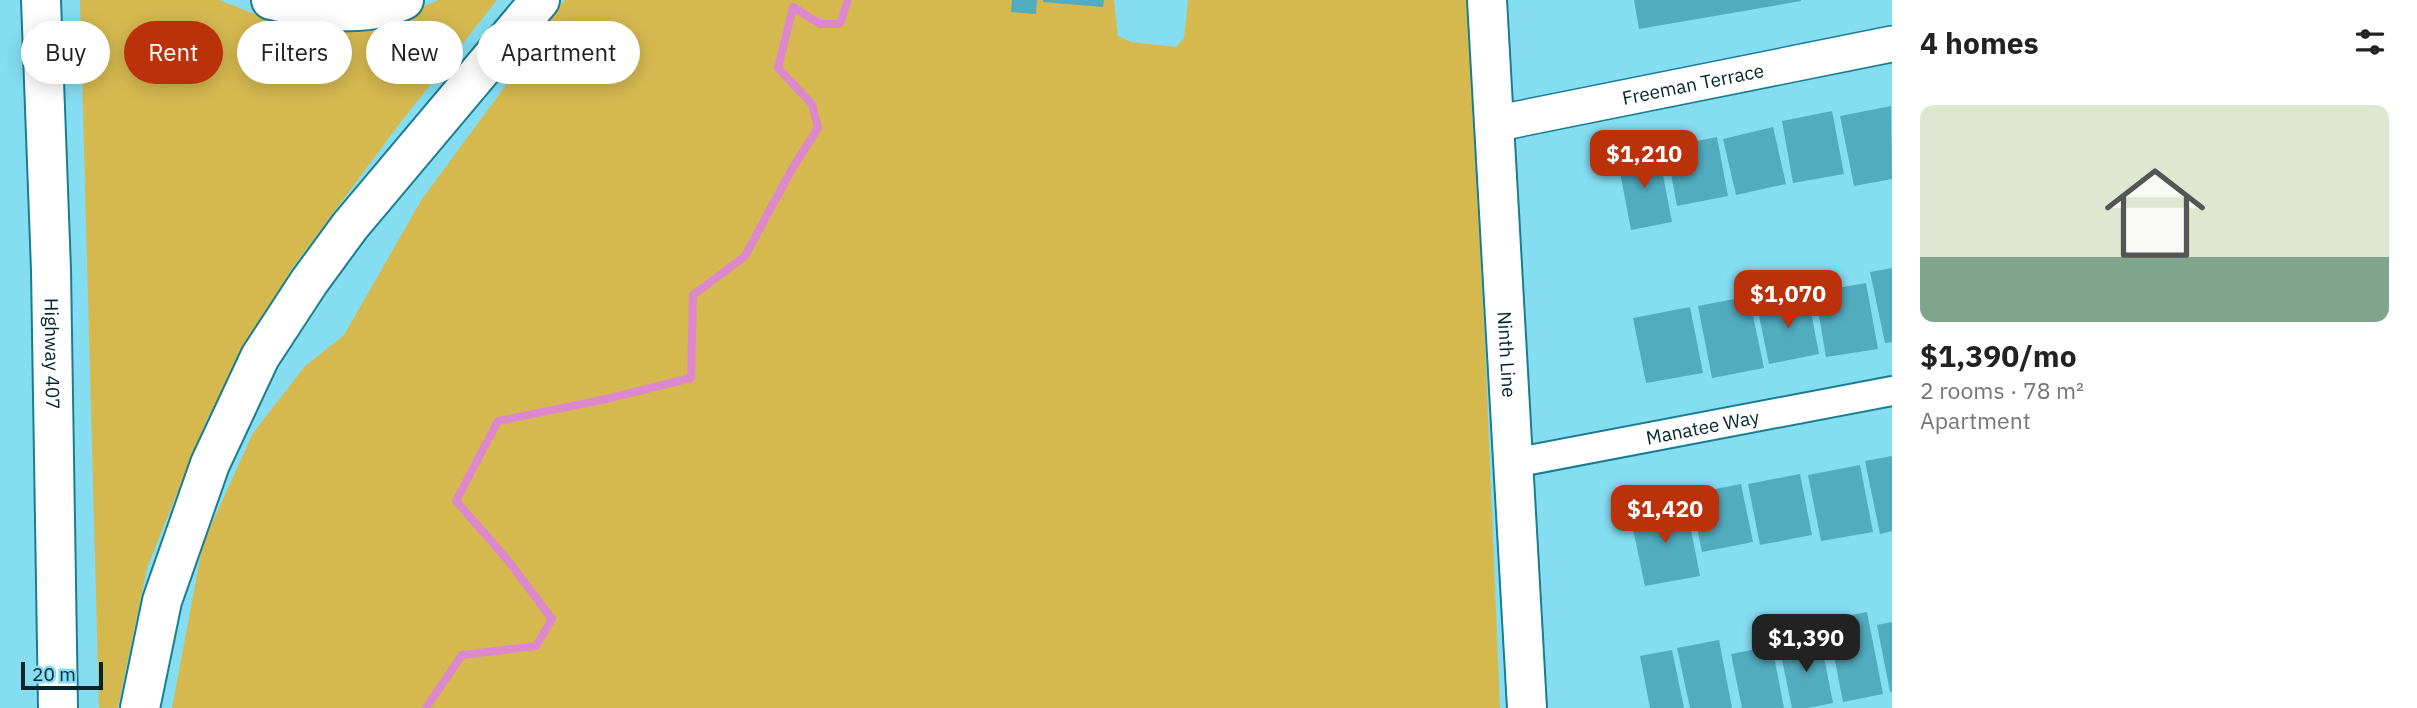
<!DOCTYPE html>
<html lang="en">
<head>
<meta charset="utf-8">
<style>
	body { margin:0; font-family:"IBM Plex Sans",sans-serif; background:#f2f2f2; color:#222; height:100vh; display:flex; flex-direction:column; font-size:26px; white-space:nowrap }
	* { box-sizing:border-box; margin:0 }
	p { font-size:23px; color:#767676 }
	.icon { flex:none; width:38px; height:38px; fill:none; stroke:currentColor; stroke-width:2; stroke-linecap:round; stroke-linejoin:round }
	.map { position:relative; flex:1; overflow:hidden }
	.panel { display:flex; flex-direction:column; background:#fff; width:525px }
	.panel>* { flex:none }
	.hud { position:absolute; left:21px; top:21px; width:665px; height:63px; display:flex; gap:14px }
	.scale { position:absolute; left:21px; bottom:18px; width:82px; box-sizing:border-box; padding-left:7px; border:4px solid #00252d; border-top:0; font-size:19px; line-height:24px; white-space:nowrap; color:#00252d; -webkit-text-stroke:5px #85ddf2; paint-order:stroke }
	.price { position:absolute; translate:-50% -60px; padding:0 16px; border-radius:14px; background:#bb310a; color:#fff; font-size:23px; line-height:46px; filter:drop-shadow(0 2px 4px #0008) }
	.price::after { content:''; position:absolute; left:50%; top:42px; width:21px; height:16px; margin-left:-10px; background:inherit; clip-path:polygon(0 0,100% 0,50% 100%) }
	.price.on { background:#222; color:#fff }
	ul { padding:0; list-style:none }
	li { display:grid; align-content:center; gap:14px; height:371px; padding:0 28px }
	li span { display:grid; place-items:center; height:217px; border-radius:14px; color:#555 }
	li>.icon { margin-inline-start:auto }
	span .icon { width:126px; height:126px; fill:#fffc; stroke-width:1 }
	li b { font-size:30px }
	h2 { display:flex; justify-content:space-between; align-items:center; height:84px; padding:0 28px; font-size:30px }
	.chip { padding:0 24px; border-radius:32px; background:#fff; box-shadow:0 4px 18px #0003; font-size:24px; line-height:63px }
	.chip.on { background:#bb310a; color:#fff }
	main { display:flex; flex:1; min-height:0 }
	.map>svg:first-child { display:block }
</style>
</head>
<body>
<main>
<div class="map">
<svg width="1892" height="708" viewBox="0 0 1892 708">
	<rect width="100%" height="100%" fill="#85ddf2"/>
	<!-- green -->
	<g fill="#d5b94f">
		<path d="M80,0H219L283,25L349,27L389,20L439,0H497L397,127L291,270L207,419L147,568L118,708H99Z"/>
		<path d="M565,0H1114L1118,36L1131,42L1176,47L1184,38L1188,0H1467L1485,344L1500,708H172L203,543L253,433L305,366L344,335L422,199L512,77L527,43Z"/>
	</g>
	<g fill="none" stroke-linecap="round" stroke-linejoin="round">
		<!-- stream -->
		<path stroke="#d8c" stroke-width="8" d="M426,708L462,655L536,646L552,619L506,558L456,501L498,421L606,399L691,378L693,295L745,256L792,169L818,128L812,104L778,68L793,7L820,24H840L848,0"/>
	</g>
	<!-- building -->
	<g fill="#52acc0">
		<path d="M1012,0H1037L1036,14L1011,12Z"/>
		<path d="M1043,0H1104L1103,7L1043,2Z"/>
		<path d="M1634,0H1801V1L1639,29Z"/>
		<path d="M1891,106L1892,179L1854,186L1840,116Z"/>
		<path d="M1832,111L1844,174L1793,183L1782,121Z"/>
		<path d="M1773,127L1786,184L1736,195L1723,139Z"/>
		<path d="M1717,137L1728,196L1677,206L1666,147Z"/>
		<path d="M1658,149L1672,222L1631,230L1617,157Z"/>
		<path d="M1892,268V342L1885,343L1870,272Z"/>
		<path d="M1866,283L1878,349L1826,357L1815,292Z"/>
		<path d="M1749,296L1764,368L1712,378L1698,306Z"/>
		<path d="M1808,296L1819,354L1769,364L1757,306Z"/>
		<path d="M1690,307L1703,373L1646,383L1633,318Z"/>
		<path d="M1892,456V531L1880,534L1865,461Z"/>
		<path d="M1860,465L1873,532L1821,541L1808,475Z"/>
		<path d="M1800,474L1812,535L1760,545L1748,484Z"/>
		<path d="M1741,484L1753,542L1702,552L1690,494Z"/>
		<path d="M1686,504L1700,576L1645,586L1630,515Z"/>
		<path d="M1867,612L1883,694L1843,702L1827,620Z"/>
		<path d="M1892,622V692H1890L1877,625Z"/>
		<path d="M1820,637L1833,703L1808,708H1792L1779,645Z"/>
		<path d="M1719,640L1732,708H1690L1677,648Z"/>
		<path d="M1772,646L1784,708H1742L1731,654Z"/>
		<path d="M1672,650L1684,708H1650L1640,656Z"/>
	</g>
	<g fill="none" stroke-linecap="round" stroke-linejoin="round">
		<!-- minor casing -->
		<g stroke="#1a7e91" stroke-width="32">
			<g id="minor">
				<path id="s1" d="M1514,463L1892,391"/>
			</g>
		</g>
		<!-- tertiary casing -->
		<g stroke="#1a7e91" stroke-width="38">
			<g id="tertiary">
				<path id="s2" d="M1494,124L1892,44"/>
			</g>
		</g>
		<!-- secondary casing -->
		<g stroke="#1a7e91" stroke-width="42">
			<g id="secondary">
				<path id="s3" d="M1487,0L1527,708"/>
			</g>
		</g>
		<!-- motorway casing -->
		<g stroke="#1a7e91" stroke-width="42">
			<g id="motorway">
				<path id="s4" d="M41,0L51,270L58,708"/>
				<path d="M271,0C315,9 361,20 404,0"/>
				<path d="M140,708L162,601L210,464L260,357L309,282L350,226L540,0"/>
			</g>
		</g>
		<!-- minor -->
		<use href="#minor" stroke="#fff" stroke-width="28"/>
		<!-- tertiary -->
		<use href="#tertiary" stroke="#fff" stroke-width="35"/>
		<!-- secondary -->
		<use href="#secondary" stroke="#fff" stroke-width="38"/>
		<!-- motorway -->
		<use href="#motorway" stroke="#fff" stroke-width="38"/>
	</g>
	<g text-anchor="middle" stroke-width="5" stroke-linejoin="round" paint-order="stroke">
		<!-- street labels -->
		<g font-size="19" fill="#00252d" stroke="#85ddf2">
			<text dy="7" stroke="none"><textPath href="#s2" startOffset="203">Freeman Terrace</textPath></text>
			<text dy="7" stroke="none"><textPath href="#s4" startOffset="354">Highway 407</textPath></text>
			<text dy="7" stroke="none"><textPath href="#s3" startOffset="355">Ninth Line</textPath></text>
			<text dy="7" stroke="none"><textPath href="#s1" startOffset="192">Manatee Way</textPath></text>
		</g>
	</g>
</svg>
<div class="scale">20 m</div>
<b class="price" style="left:1644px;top:190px">$1,210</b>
<b class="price" style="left:1788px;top:330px">$1,070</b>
<b class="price" style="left:1665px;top:545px">$1,420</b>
<b class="price on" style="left:1806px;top:674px">$1,390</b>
<div class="hud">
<a class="chip">Buy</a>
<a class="chip on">Rent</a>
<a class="chip">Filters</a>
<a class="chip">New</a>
<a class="chip">Apartment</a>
</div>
</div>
<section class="panel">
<h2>4 homes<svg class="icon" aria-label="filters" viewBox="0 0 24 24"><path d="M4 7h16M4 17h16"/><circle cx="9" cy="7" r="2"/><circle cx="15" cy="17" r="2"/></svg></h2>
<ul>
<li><span style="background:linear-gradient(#dfe7d0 70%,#7fa58c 0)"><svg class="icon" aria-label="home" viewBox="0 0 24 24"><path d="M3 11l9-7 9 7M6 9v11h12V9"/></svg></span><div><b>$1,390/mo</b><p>2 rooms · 78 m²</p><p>Apartment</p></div></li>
</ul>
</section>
</main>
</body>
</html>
